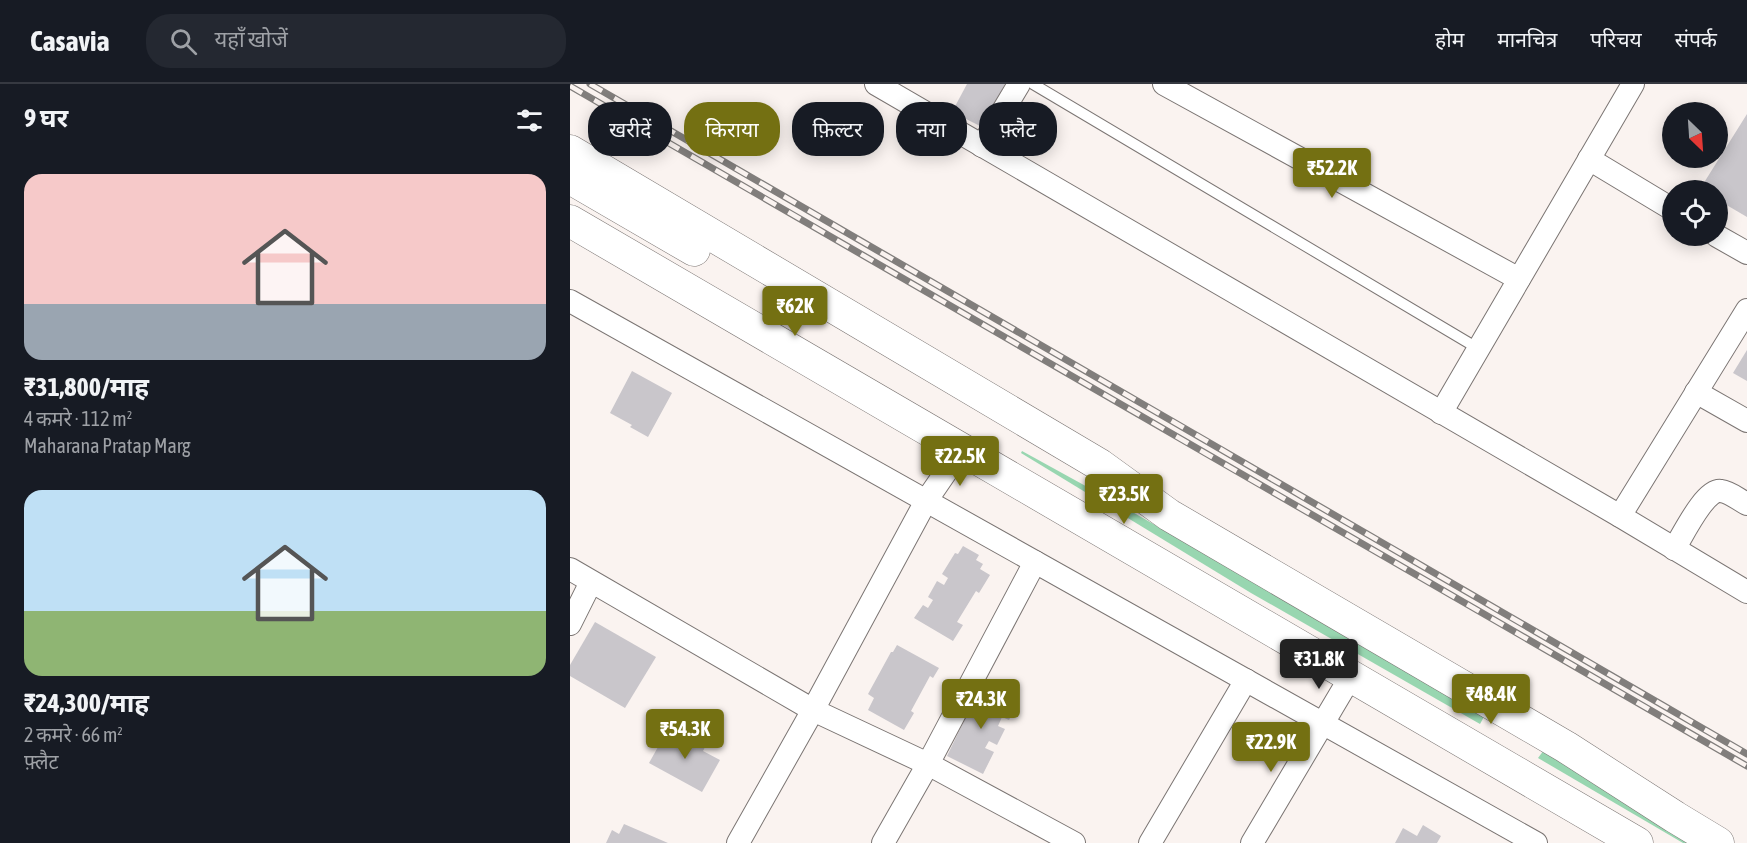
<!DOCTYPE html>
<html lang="hi">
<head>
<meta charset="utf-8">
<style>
	body { margin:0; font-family:"Asap Condensed","Noto Sans Devanagari",sans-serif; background:#242831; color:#f1f3f6; height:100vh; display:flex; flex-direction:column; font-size:22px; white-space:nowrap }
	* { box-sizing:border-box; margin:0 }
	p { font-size:20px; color:#9ea1a6 }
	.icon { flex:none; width:33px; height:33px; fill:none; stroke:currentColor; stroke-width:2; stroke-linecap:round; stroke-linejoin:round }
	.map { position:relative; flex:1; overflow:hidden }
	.details { display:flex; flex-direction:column; background:#171b24; width:570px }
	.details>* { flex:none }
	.top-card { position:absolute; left:18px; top:18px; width:570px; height:54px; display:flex; gap:12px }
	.needle { width:39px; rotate:155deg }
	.controls { position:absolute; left:1092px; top:18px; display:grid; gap:12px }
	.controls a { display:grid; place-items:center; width:66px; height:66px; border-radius:50%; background:#171b24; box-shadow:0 3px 15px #0003; font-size:30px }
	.price { position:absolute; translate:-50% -51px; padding:0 14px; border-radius:6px; background:#747012; color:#fff; font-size:20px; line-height:39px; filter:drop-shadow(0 2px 3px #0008) }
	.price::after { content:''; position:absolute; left:50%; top:36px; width:18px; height:14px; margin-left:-9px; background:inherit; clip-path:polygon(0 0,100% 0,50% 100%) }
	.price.active { background:#222; color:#fff }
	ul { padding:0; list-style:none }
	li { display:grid; align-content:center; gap:12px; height:318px; padding:0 24px }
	li span { display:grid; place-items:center; height:186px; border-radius:18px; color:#555 }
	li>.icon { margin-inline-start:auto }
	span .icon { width:108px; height:108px; fill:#fffc; stroke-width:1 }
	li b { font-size:26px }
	h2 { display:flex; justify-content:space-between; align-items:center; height:72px; padding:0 24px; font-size:26px }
	.tag { padding:0 21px; border-radius:24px; background:#171b24; box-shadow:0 3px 15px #0003; font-size:21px; line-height:54px }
	.tag.active { background:#747012; color:#fff }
	header { display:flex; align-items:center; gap:36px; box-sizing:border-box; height:84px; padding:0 30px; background:#171b24; border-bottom:2px solid #363941 }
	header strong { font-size:28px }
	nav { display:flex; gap:33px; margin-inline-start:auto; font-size:21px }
	.search { width:420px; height:54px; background:#242831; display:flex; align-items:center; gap:15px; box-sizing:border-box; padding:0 21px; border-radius:24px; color:#9ea1a6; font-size:22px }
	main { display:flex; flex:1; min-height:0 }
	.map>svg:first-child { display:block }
</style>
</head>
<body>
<header>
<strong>Casavia</strong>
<div class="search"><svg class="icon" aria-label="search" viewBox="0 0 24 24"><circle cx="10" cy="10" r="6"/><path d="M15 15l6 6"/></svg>यहाँ खोजें</div>
<nav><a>होम</a><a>मानचित्र</a><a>परिचय</a><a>संपर्क</a></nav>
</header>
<main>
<section class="details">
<h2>9 घर<svg class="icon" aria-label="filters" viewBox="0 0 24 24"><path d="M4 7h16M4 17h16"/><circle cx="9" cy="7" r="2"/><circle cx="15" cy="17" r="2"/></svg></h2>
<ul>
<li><span style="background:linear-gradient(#f6c9c9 70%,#9aa5b1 0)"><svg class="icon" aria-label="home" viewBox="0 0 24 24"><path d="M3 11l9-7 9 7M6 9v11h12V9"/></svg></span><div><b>₹31,800/माह</b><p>4 कमरे · 112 m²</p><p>Maharana Pratap Marg</p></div></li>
<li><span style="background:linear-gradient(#bfe0f5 65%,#8fb573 0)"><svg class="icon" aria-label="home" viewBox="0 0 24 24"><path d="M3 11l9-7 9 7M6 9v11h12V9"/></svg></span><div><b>₹24,300/माह</b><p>2 कमरे · 66 m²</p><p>फ़्लैट</p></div></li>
</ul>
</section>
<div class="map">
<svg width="1177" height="759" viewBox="0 0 1177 759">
	<rect width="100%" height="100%" fill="#faf3f0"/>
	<!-- green -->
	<g fill="#98d6b0">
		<path d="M452,367L552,422L915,631L910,640L681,509L451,369Z"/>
		<path d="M974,666L1135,759H1113L968,674Z"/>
	</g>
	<!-- building -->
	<g fill="#c9c6cb">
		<path d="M397,0H435L412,43L382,28Z"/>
		<path d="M1177,30V133L1148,116V106L1130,105Z"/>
		<path d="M1177,266V297L1163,289Z"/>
		<path d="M62,287L102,309L78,353L60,343L62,341L40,329Z"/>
		<path d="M393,462L409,471L406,476L413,480L410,485L420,491L409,509L406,507L387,538L393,541L383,557L344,534L353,521L358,524L363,516L358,513L367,497L374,501L378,494L372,490L385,469L388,470Z"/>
		<path d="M25,538L86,573L55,624L0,592V581Z"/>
		<path d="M327,561L369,584L363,594L360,592L341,627L344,629L334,646L298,626L304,614L298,610L321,568H323Z"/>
		<path d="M411,602L447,620L439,636L432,633L428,642L435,645L427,661L419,657L415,664L424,668L413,690L377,672Z"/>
		<path d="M97,647L112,655L115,650L136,661L133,667L150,676L132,708L79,679Z"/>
		<path d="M54,740L98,759H36L42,746L49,750Z"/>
		<path d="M853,741L871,752L867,759H825L833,744L847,752Z"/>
	</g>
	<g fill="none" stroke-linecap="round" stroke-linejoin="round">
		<!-- lane casing -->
		<g stroke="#7b7573" stroke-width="12">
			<path id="lane" d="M463,0L909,265"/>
		</g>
		<!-- street casing -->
		<g stroke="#7b7573" stroke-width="24">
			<g id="street">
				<path d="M306,0L1050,432L1177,508"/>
				<path d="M594,0L949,195"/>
				<path d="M412,62L449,0"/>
				<path d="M1019,75L1102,125"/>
				<path d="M1147,152L1177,169"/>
				<path d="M0,217L966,759"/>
				<path d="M1126,308L1177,337"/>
				<path d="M871,329L1063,0"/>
				<path d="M1050,432L1177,226"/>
				<path d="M1104,465C1112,453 1135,404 1151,407C1160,408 1169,416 1177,420"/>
				<path d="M0,485L243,626L358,680L504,759"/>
				<path d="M0,540L21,498"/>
				<path d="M168,759L243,626L356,417L391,366"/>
				<path d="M313,759L358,680L465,478"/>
				<path d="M580,759L676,596"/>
				<path d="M682,759L781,592"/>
			</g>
		</g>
		<!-- secondary casing -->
		<g stroke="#7b7573" stroke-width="33">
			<g id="secondary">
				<path d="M0,67L530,381L599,431L996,663L1105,733L1148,759"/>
				<path d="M0,94L124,166"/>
				<path d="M0,137L1067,759"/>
			</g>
		</g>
		<!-- lane -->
		<use href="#lane" stroke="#fff" stroke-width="10"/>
		<!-- street -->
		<use href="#street" stroke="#fff" stroke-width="22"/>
		<!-- secondary -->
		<use href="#secondary" stroke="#fff" stroke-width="32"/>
		<!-- rail casing -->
		<g stroke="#817e7c" stroke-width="7">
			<g id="rail">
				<path d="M20,0L1177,670"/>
				<path d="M0,2L1177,682"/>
			</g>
		</g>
		<!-- rail -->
		<use href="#rail" stroke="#faf3f0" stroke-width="4.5" stroke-dasharray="14" stroke-linecap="butt"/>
	</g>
</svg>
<div class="controls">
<a><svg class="needle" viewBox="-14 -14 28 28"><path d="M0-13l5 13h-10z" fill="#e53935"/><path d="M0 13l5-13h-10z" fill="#9ea1a6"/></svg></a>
<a><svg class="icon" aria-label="locate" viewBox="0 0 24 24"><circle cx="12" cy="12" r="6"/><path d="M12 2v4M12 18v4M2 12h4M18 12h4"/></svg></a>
</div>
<b class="price" style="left:762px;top:115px">₹52.2K</b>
<b class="price" style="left:225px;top:253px">₹62K</b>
<b class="price" style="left:390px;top:403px">₹22.5K</b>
<b class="price" style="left:554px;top:441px">₹23.5K</b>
<b class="price active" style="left:749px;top:606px">₹31.8K</b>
<b class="price" style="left:921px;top:641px">₹48.4K</b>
<b class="price" style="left:411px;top:646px">₹24.3K</b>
<b class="price" style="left:115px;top:676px">₹54.3K</b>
<b class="price" style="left:701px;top:689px">₹22.9K</b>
<div class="top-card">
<a class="tag">खरीदें</a>
<a class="tag active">किराया</a>
<a class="tag">फ़िल्टर</a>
<a class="tag">नया</a>
<a class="tag">फ़्लैट</a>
</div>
</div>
</main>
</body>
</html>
